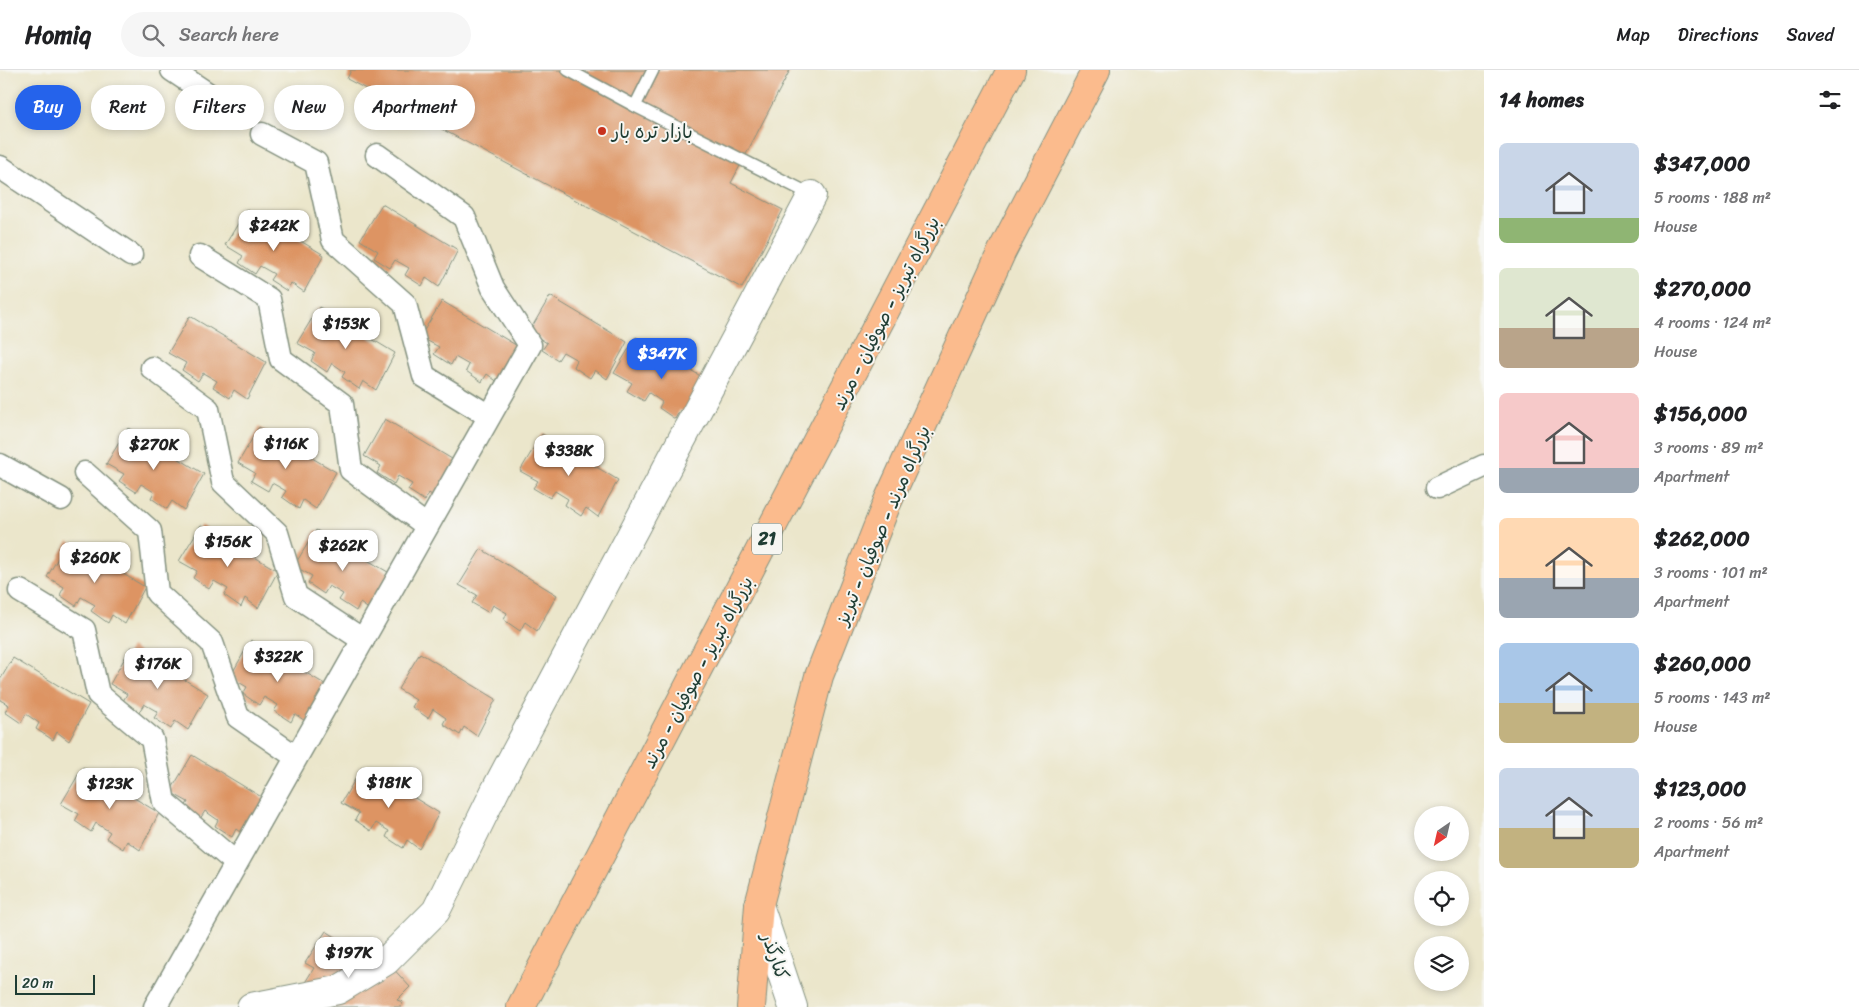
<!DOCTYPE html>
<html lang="en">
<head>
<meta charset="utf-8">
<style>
	body { margin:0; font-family:Sriracha,"Playpen Sans Arabic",sans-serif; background:#f6f6f6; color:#202124; height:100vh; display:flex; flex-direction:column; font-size:19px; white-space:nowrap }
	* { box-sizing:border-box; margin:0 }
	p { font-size:16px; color:#757577 }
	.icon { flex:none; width:28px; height:28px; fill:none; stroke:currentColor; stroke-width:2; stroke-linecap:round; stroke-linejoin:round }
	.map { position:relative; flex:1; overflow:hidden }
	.sheet { display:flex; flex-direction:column; background:#fff; width:375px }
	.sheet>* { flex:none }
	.banner { position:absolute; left:15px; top:15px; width:475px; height:45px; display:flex; gap:10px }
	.needle { width:32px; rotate:214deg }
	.controls { position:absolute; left:1414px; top:736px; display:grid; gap:10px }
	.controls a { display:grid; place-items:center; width:55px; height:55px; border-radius:50%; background:#fff; box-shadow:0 2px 8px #0003; font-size:25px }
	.scale { position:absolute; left:15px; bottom:12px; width:80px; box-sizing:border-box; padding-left:5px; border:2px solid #1f3d34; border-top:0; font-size:14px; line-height:18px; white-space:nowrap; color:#1f3d34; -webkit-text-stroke:4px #f6f6f2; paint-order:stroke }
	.price { position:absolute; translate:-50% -42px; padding:0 11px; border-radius:10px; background:#fff; color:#222; font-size:16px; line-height:32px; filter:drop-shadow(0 1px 2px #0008) }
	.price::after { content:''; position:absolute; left:50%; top:30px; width:15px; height:11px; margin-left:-8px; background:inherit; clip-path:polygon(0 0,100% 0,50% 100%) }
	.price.current { background:#2563eb; color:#fff }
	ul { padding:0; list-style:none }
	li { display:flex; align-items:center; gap:15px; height:125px; padding:0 15px }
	li span { display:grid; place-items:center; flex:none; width:140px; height:100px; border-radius:8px; color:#555 }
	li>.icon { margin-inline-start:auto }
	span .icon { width:60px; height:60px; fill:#fffc; stroke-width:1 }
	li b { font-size:21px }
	h2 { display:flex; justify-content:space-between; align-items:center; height:60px; padding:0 15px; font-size:21px }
	.chip { padding:0 18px; border-radius:22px; background:#fff; box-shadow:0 2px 8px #0003; font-size:18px; line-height:45px }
	.chip.current { background:#2563eb; color:#fff }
	header { display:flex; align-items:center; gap:30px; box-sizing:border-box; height:70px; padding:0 25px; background:#fff; border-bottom:1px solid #e0e0e0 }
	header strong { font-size:24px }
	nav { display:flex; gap:28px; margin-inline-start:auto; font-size:18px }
	.search { width:350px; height:45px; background:#f6f6f6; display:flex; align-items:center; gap:12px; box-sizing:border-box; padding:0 18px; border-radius:28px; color:#757577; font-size:19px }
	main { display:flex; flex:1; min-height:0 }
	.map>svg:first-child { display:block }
</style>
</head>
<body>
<header>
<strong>Homiq</strong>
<div class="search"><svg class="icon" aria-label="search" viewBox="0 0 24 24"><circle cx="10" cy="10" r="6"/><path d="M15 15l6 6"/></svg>Search here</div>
<nav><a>Map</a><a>Directions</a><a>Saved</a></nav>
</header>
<main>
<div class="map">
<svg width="1484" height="937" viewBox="0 0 1484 937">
	<rect width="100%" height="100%" fill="#f6f6f2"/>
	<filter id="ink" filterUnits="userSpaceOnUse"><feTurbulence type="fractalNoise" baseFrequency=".02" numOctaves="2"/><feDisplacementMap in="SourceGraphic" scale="10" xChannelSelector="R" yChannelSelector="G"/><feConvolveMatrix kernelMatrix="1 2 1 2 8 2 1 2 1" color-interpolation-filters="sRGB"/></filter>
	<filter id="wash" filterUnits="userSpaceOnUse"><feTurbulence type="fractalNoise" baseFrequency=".0096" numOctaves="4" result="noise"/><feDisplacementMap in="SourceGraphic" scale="20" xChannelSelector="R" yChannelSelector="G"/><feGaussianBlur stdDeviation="1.12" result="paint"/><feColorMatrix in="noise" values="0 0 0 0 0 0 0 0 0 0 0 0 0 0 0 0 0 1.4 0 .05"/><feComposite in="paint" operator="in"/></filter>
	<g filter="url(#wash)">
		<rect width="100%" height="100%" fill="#ebe6cb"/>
		<g id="blocks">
			<!-- building -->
			<g fill="#dd9464">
				<path d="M351,0H790L731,113L783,140L742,218L347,9Z"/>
				<path d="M382,134L458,180L439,217L426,208L422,216L405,205L409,198L395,190L390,198L374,188L378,181L360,170Z"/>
				<path d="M247,139L324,185L304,222L291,213L287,221L270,210L274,204L260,196L255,204L239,193L243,186L225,175Z"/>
				<path d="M550,226L627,272L607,309L595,300L590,308L574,297L577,290L563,282L558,290L542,280L547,273L529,262Z"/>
				<path d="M442,231L519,277L499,313L487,304L482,312L466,301L469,295L455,287L451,295L434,284L439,277L420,267Z"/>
				<path d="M319,237L395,283L376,320L363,311L359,319L342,307L345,302L332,293L327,302L311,291L315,283L297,273Z"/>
				<path d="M190,246L266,292L247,329L234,320L230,328L213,317L217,311L203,303L198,311L182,300L186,293L168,283Z"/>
				<path d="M636,267L712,313L692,349L680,340L675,349L659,338L662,332L649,323L644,331L627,321L632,313L614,303Z"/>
				<path d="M385,349L462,395L442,432L429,423L425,431L408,420L412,414L398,406L394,414L377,403L381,396L364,386Z"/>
				<path d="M259,357L336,402L316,439L303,430L299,439L282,427L286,421L272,413L268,421L251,411L255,403L238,393Z"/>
				<path d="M128,358L204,404L184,440L172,431L167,439L151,428L154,422L141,414L136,422L119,411L124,404L106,394Z"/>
				<path d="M542,364L618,410L598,447L586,438L581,446L565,435L568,429L555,421L550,428L533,418L538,411L520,401Z"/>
				<path d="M201,455L278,501L258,538L245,528L241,537L224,525L228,519L214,511L209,519L193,508L197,501L179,491Z"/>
				<path d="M316,460L393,505L373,542L360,533L356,541L339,530L343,524L329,516L324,524L308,513L312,506L294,496Z"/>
				<path d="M68,471L145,517L125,554L112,545L108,553L91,541L95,535L81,527L76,536L60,525L64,517L47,507Z"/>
				<path d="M481,479L557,525L537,561L525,552L520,561L504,550L507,543L493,535L489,543L472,533L477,525L459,515Z"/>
				<path d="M251,570L328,616L308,653L295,644L291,652L274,641L278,635L264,627L259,635L243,624L247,617L230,607Z"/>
				<path d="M131,577L208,624L188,660L175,651L171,659L154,648L158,642L144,634L139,642L123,631L127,624L110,614Z"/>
				<path d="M420,583L496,629L477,666L464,657L460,665L443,654L446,648L433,639L428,648L412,637L416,630L398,619Z"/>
				<path d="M13,588L89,634L69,671L57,662L53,670L36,659L39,653L26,644L21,653L5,642L9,635L0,630V610Z"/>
				<path d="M192,685L268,731L248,768L236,759L232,767L215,756L218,750L205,741L200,749L184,739L188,732L170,722Z"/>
				<path d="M363,696L439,743L419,779L407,770L403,778L386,767L389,761L376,753L371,761L355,750L359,743L341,733Z"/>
				<path d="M83,697L159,743L140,780L127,771L123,779L106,768L110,762L96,753L91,762L75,751L79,744L61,734Z"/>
				<path d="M326,861L374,891L380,884L410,917L397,930L403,932L401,937H280L291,935L314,898L305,893Z"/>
			</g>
		</g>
	</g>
	<g filter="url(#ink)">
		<use href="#blocks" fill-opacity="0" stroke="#859280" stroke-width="1"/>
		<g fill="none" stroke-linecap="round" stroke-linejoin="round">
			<!-- service casing -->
			<g stroke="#859280" stroke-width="14">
				<g id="service">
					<path d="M568,0L635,36L653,0"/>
					<path d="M635,36L812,125"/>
				</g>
			</g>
			<!-- minor casing -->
			<g stroke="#859280" stroke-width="25">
				<g id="minor">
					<path d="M172,0L223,34"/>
					<path d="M262,64L316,93L333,170L405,234L424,306L489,346"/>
					<path d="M0,97L131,185"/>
					<path d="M200,186L269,229L281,289L342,334L351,400L427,456"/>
					<path d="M152,298L208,339L223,412L277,463L296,526L363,570"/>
					<path d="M0,395L61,429"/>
					<path d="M85,403L150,461L157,523L212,573L238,647L296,687"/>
					<path d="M1437,418L1484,396"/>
					<path d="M20,521L84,560L98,624L152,669L164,732L236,793"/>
					<path d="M155,937L530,275L493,218L464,147L377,85"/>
				</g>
			</g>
			<!-- tertiary casing -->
			<g stroke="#859280" stroke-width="30">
				<g id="tertiary">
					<path d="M759,835L793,937"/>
					<path d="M251,937L338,920L386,891L436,841L496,719L812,125"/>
				</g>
			</g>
			<!-- trunk casing -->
			<g stroke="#859280" stroke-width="30">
				<g id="trunk">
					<path d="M521,937L1011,0"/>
					<path d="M751,937L759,835L819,606L887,433L1002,181L1096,0"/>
				</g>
			</g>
			<!-- service -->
			<use href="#service" stroke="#fff" stroke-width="11"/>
			<!-- minor -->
			<use href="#minor" stroke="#fff" stroke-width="22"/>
			<!-- tertiary -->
			<use href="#tertiary" stroke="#fff" stroke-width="28"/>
			<!-- trunk -->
			<use href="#trunk" stroke="#fbbb8d" stroke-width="28"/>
		</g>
	</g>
	<!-- markers -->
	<circle fill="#c8321e" stroke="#f6f6f2" stroke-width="2" cx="602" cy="61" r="5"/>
	<g text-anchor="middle" stroke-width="4" stroke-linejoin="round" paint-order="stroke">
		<!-- shield labels -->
		<rect fill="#f6f6f2" stroke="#60746d" stroke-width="1" x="752" y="453.5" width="30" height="31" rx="4"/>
		<g font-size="18" font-weight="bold" fill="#1f3d34">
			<text x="767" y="475">21</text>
		</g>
		<!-- poi labels -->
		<g font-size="19" fill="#1f3d34" stroke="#f6f6f2" text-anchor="start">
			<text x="612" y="68">بازار تره بار</text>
		</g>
		<!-- street labels -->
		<g font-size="19" fill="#1f3d34" stroke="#f6f6f2">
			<text transform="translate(885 243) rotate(-63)" y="7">بزرگراه تبریز - صوفیان - مرند</text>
			<text transform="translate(882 455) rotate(-67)" y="7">بزرگراه مرند - صوفیان - تبریز</text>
			<text transform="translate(697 602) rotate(-62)" y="7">بزرگراه تبریز - صوفیان - مرند</text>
			<text transform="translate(776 886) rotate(71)" y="7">کنارگذر</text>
		</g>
	</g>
</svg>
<div class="controls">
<a><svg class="needle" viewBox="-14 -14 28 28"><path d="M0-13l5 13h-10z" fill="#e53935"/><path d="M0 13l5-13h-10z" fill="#757577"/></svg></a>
<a><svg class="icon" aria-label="locate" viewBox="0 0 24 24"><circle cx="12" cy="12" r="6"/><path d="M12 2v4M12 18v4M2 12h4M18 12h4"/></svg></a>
<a><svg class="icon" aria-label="layers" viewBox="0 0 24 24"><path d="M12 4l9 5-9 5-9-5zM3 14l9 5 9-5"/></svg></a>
</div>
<div class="scale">20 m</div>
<b class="price" style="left:274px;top:182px">$242K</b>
<b class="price" style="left:346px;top:280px">$153K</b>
<b class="price current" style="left:662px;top:310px">$347K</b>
<b class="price" style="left:286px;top:400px">$116K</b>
<b class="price" style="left:154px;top:401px">$270K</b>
<b class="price" style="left:569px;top:407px">$338K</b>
<b class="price" style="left:228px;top:498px">$156K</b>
<b class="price" style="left:343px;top:502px">$262K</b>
<b class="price" style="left:95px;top:514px">$260K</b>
<b class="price" style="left:278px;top:613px">$322K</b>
<b class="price" style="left:158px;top:620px">$176K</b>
<b class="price" style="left:389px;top:739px">$181K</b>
<b class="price" style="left:110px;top:740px">$123K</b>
<b class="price" style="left:349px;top:909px">$197K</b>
<div class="banner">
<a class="chip current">Buy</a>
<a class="chip">Rent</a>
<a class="chip">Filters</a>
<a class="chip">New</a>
<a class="chip">Apartment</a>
</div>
</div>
<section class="sheet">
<h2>14 homes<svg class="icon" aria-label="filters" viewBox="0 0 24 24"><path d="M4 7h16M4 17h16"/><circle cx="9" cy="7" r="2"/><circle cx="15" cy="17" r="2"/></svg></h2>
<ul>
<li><span style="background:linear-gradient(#c9d6e8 75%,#8fb573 0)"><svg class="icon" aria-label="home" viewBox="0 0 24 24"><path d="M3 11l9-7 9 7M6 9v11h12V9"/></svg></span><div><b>$347,000</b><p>5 rooms · 188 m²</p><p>House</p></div></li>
<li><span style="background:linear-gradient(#dfe7d0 60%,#b9a48a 0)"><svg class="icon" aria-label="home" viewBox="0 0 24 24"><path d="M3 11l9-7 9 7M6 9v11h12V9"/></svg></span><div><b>$270,000</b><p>4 rooms · 124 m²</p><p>House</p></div></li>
<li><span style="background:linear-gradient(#f6c9c9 75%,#9aa5b1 0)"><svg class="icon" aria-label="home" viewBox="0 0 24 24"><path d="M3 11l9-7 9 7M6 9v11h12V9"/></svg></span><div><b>$156,000</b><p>3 rooms · 89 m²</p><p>Apartment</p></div></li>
<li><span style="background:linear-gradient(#ffd9b3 60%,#9aa5b1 0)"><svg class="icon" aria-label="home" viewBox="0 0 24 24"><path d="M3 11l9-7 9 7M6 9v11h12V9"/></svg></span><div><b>$262,000</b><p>3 rooms · 101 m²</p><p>Apartment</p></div></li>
<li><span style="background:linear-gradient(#a9c7e8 60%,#c2b280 0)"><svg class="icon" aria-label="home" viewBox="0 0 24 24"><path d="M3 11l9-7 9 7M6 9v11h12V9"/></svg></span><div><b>$260,000</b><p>5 rooms · 143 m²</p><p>House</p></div></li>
<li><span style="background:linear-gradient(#c9d6e8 60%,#c2b280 0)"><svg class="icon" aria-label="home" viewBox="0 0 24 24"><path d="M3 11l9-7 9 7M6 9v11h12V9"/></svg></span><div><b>$123,000</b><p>2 rooms · 56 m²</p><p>Apartment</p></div></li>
</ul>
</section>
</main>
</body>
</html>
